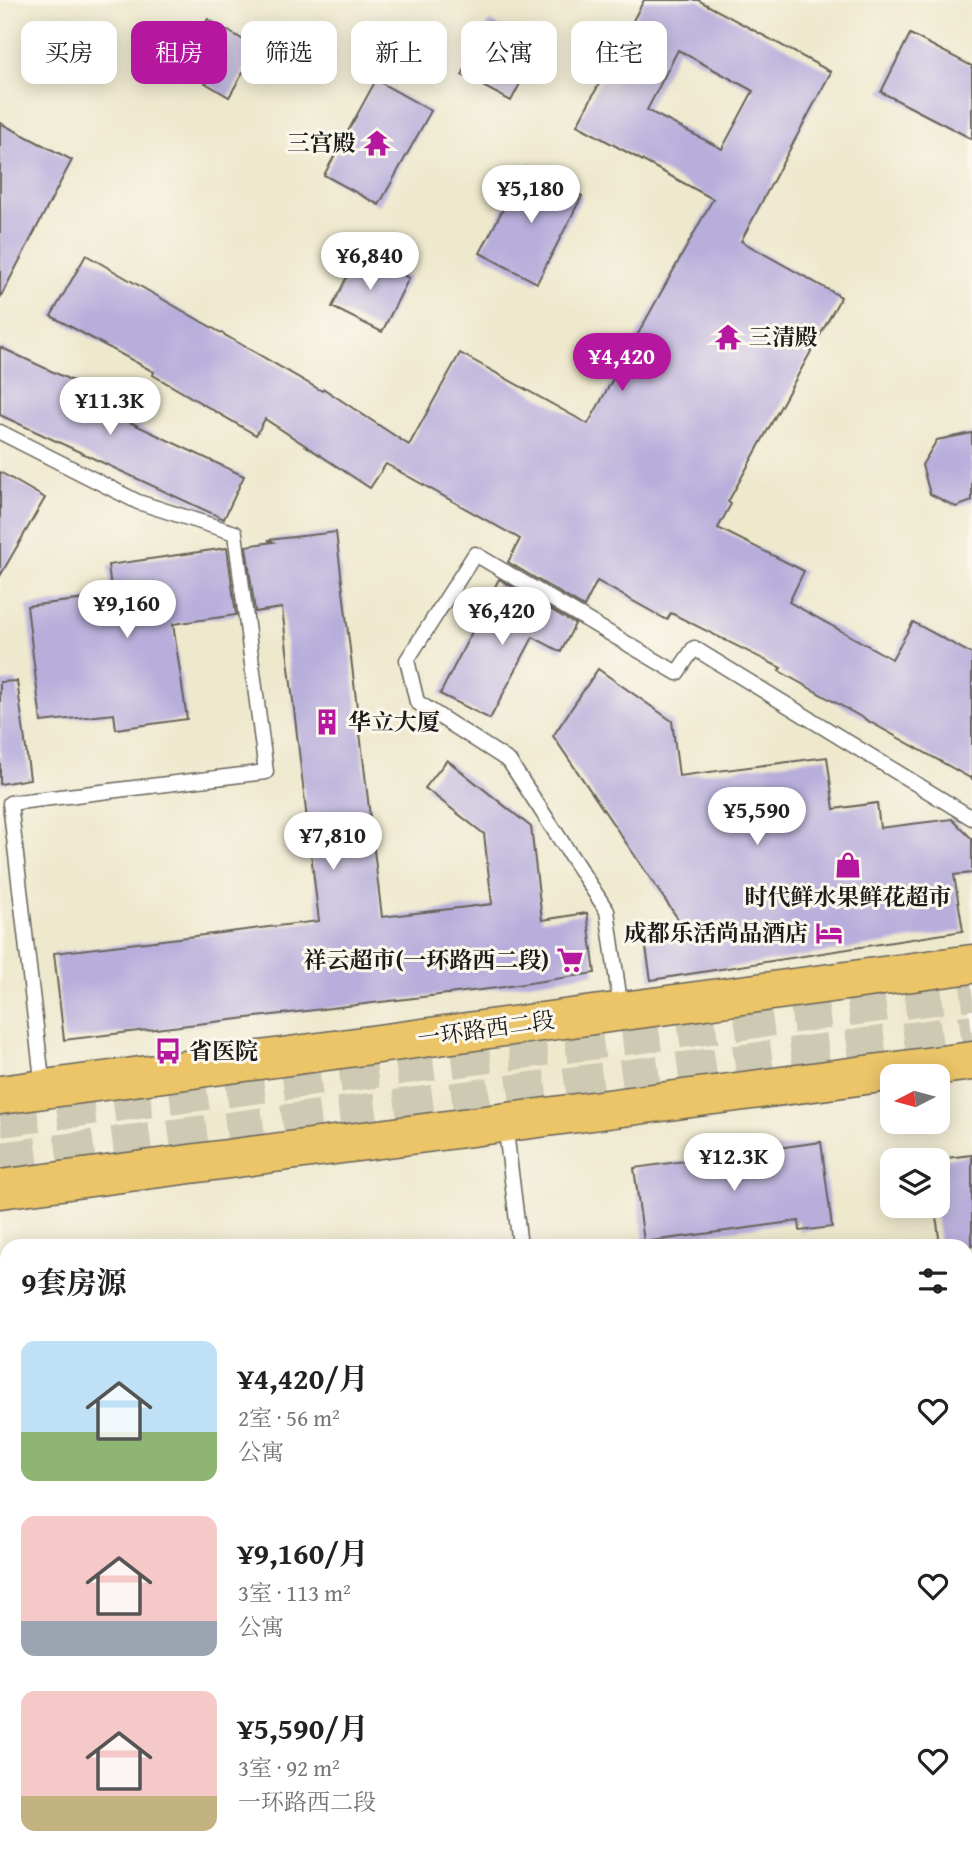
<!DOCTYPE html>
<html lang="zh">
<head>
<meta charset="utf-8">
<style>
	body { margin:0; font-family:"Gentium Book Plus","Noto Serif SC",serif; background:#f2f2f2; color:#222; height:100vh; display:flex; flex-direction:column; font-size:26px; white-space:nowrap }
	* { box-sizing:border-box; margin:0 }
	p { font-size:23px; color:#767676 }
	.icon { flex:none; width:38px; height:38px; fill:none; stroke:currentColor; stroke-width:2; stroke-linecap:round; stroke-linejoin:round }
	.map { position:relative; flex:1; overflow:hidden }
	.panel { position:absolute; left:0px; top:1239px; width:973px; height:625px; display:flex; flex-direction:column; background:#fff; border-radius:21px 21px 0 0; box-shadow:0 4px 18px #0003 }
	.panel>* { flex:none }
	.banner { position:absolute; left:21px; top:21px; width:931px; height:63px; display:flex; gap:14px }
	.needle { width:46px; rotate:264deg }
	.fabs { position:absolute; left:880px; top:1064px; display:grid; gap:14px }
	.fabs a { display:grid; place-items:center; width:70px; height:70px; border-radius:14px; background:#fff; box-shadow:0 4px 18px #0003; font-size:35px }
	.price { position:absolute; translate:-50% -60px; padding:0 16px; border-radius:24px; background:#fff; color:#222; font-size:23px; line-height:46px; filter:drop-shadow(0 2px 4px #0008) }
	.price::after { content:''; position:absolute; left:50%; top:42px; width:21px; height:16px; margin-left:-10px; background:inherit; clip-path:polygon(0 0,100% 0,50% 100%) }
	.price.active { background:#b5179e; color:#fff }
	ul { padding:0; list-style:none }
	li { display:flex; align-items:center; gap:21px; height:175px; padding:0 21px }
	li span { display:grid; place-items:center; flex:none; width:196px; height:140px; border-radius:14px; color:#555 }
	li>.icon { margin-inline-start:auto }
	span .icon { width:84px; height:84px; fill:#fffc; stroke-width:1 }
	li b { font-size:30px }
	h2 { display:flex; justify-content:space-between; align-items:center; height:84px; padding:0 21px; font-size:30px }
	.chip { padding:0 24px; border-radius:14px; background:#fff; box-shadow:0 4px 18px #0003; font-size:24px; line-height:63px }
	.chip.active { background:#b5179e; color:#fff }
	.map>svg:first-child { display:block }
</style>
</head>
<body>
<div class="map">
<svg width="972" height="1863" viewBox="0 0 972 1863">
	<rect width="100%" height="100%" fill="#fbf7ec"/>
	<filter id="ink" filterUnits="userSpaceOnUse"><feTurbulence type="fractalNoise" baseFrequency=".0143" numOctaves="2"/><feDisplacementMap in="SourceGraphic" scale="14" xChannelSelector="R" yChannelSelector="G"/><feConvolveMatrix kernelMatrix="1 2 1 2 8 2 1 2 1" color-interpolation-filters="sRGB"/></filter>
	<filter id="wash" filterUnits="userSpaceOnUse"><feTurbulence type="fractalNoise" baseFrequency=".00686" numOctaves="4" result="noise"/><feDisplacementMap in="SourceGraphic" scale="28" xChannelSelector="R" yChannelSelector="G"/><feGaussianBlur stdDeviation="1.57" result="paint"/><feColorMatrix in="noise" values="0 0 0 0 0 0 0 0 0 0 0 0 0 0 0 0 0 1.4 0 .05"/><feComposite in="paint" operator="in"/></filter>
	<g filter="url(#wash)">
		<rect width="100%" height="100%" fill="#eee8cd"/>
		<g id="blocks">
			<!-- building -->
			<g fill="#b8aedb" fill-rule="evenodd">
				<path d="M644,0H698L831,72L741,241L841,297L728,502L731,504L718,528L804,571L789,602L892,659L913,622L972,654V779L779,671L781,668L671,613L667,620L597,581L584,607L508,562L520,539L386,464L370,488L265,419L256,435L153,375L154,372L51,316L86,255L322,391L324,389L409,445L460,353L588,424L713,199L577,125ZM678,50L753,91L722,149L647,110Z"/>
				<path d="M208,19L257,48L229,97L180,68Z"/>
				<path d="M489,21L539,47L511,101L462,75Z"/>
				<path d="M910,34L972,66V139L881,92Z"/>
				<path d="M376,80L431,111L379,205L324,175Z"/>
				<path d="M0,123L72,160L0,298Z"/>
				<path d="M525,167L582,196L537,283L480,253Z"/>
				<path d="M359,252L409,278L382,332L332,307Z"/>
				<path d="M0,347L79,384L74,396L244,476L224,519L0,415Z"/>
				<path d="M972,433V501L956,507L930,494L922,465L937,440Z"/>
				<path d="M0,472L45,498L0,576Z"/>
				<path d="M336,532L382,917L492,904L484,834L425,788L447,760L531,827L542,920L587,913L595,973L497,988L64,1040L54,953L319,921L282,608L255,612L246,546L273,542L268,540Z"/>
				<path d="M227,548L236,615L173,624L187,719L116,729L114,714L41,722L27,606L112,596L108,565Z"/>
				<path d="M499,579L575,624L561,652L533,637L490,719L440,694Z"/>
				<path d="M598,669L672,721L679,776L827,757L834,809L877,803L880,828L952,819L972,839V873L954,875L963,931L651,980L645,941L689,935L553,736Z"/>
				<path d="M17,681L30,779L0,784V682Z"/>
				<path d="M821,1142L832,1227L800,1231L799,1221L644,1242L634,1168Z"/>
				<path d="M972,1155V1246H940L935,1206H938V1160H930Z"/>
			</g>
		</g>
	</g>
	<g filter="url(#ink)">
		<use href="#blocks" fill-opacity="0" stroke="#66635a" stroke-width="2"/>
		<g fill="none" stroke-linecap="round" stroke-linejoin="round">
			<!-- primary-tunnel -->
			<g stroke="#cec9b2" stroke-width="38" stroke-dasharray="38 19" stroke-linecap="butt">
				<path d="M0,1118L972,991"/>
				<path d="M0,1161L972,1033"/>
			</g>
			<!-- service casing -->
			<g stroke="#66635a" stroke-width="17">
				<g id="service">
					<path d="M0,432L138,502L235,533L266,772L10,803L43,1088"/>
					<path d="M621,1009L607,911L509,761L417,702L407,660L475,554L677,673L694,648L972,818"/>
					<path d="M505,1123L520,1246"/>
					<path d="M0,1317H7"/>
					<path d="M798,1857L800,1863"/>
				</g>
			</g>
			<!-- primary casing -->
			<g stroke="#66635a" stroke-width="41">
				<g id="primary">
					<path d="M0,1095L972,964"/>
					<path d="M0,1189L972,1061"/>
				</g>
			</g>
			<!-- service -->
			<use href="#service" stroke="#fff" stroke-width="14"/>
			<!-- primary -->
			<use href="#primary" stroke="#ecc569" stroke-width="38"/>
		</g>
	</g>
	<!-- icons -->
	<defs>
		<g id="temple-bare" transform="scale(2.1)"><path d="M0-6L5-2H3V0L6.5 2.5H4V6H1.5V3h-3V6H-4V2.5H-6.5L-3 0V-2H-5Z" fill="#b5179e" stroke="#fbf7ec" stroke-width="2.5" paint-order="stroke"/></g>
		<g id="building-bare" transform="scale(2.1)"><path d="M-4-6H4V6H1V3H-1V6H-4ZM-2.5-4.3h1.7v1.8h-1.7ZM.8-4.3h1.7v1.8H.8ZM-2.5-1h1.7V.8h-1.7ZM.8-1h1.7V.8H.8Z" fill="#b5179e" stroke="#fbf7ec" stroke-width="2.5" paint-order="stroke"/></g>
		<g id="shop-bare" transform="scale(2.1)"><path d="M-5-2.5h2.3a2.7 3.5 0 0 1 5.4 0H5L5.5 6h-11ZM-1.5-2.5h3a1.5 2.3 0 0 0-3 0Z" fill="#b5179e" stroke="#fbf7ec" stroke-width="2.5" paint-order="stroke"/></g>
		<g id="hotel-bare" transform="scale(2.1)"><path d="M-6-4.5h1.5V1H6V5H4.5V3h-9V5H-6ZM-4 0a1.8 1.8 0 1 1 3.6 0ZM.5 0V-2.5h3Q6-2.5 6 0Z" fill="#b5179e" stroke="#fbf7ec" stroke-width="2.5" paint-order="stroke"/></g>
		<g id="supermarket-bare" transform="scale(2.1)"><path d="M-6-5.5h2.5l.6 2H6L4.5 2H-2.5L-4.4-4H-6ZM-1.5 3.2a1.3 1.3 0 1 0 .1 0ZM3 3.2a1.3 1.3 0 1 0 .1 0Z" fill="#b5179e" stroke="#fbf7ec" stroke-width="2.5" paint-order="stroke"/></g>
		<g id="bus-bare" transform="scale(2.1)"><path d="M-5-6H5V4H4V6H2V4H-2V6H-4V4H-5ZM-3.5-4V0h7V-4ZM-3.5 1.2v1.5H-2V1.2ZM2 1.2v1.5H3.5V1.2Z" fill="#b5179e" stroke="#fbf7ec" stroke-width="2.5" paint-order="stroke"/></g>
	</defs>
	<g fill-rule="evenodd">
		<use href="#temple-bare" x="377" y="143"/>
		<use href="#temple-bare" x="728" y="337"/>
		<use href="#building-bare" x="327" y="722"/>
		<use href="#shop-bare" x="848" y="865"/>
		<use href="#hotel-bare" x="829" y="933"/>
		<use href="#supermarket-bare" x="570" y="960"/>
		<use href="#bus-bare" x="168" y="1051"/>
	</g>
	<g text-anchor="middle" stroke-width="6" stroke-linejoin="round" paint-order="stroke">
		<!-- poi labels -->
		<g font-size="23" font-weight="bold" fill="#1c1c1c" stroke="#fbf7ec" text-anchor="end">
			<text x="356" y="151">三宫殿</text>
			<text x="749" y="345" text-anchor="start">三清殿</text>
			<text x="348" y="730" text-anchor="start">华立大厦</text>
			<text x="848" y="905" text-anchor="middle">时代鲜水果鲜花超市</text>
			<text x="808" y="941">成都乐活尚品酒店</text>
			<text x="549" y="968">祥云超市(一环路西二段)</text>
			<text x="189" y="1059" text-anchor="start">省医院</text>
		</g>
		<!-- street labels -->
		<g font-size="23" fill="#1c1c1c" stroke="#fbf7ec">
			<text transform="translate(486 1029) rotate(-8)" y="8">一环路西二段</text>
		</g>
	</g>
</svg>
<div class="fabs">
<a><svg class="needle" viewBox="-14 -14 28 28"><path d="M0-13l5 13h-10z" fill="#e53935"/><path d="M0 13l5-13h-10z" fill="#767676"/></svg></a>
<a><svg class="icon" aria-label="layers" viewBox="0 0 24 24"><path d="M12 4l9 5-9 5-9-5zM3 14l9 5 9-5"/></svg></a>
</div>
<b class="price" style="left:531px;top:225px">¥5,180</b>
<b class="price" style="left:370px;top:292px">¥6,840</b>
<b class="price active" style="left:622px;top:393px">¥4,420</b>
<b class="price" style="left:110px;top:437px">¥11.3K</b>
<b class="price" style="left:127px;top:640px">¥9,160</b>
<b class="price" style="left:502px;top:647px">¥6,420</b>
<b class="price" style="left:757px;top:847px">¥5,590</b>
<b class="price" style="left:333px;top:872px">¥7,810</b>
<b class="price" style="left:734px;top:1193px">¥12.3K</b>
<div class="banner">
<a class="chip">买房</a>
<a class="chip active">租房</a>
<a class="chip">筛选</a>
<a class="chip">新上</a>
<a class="chip">公寓</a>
<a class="chip">住宅</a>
</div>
<section class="panel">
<h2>9套房源<svg class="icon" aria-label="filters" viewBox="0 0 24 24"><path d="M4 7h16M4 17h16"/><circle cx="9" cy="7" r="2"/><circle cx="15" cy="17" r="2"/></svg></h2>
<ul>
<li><span style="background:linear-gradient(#bfe0f5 65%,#8fb573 0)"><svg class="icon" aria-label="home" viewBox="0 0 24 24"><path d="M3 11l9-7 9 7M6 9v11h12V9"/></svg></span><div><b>¥4,420/月</b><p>2室 · 56 m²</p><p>公寓</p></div><svg class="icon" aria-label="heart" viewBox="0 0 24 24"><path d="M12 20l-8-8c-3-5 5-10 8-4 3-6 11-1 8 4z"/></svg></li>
<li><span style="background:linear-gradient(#f6c9c9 75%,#9aa5b1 0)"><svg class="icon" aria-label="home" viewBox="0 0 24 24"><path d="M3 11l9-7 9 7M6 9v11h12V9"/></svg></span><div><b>¥9,160/月</b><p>3室 · 113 m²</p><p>公寓</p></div><svg class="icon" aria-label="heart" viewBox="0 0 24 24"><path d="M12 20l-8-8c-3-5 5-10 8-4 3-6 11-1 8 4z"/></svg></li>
<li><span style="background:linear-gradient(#f6c9c9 75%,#c2b280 0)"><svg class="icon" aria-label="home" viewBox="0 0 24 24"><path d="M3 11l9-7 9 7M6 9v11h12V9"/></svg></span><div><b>¥5,590/月</b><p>3室 · 92 m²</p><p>一环路西二段</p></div><svg class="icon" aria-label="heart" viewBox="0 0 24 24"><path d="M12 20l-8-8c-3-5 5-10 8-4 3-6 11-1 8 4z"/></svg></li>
</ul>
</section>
</div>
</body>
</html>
